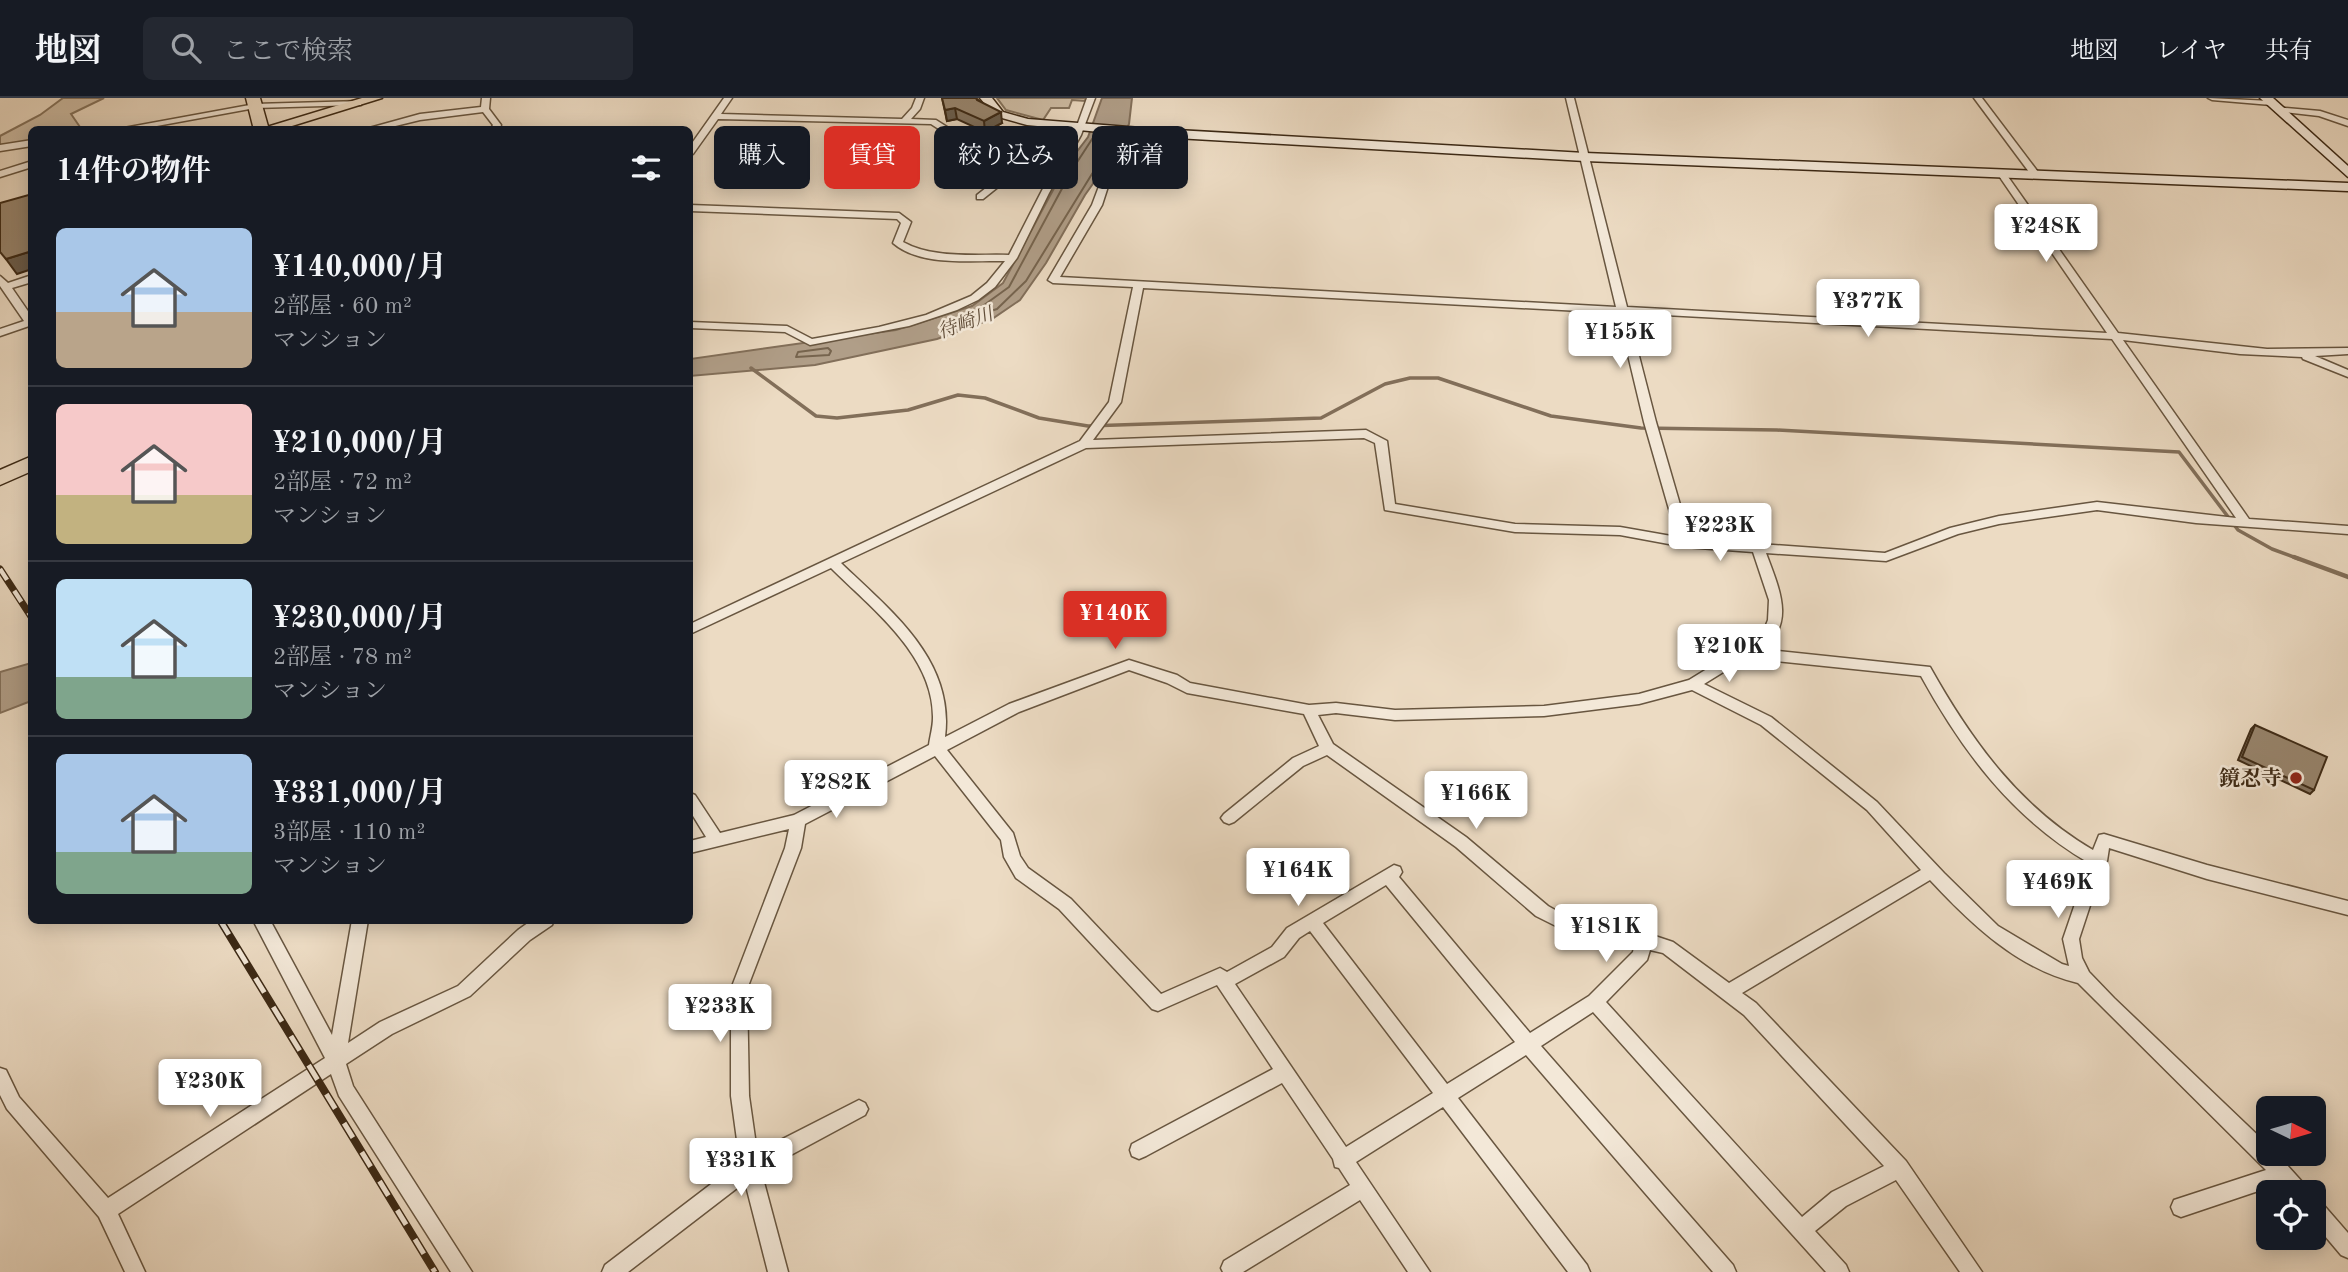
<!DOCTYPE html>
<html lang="ja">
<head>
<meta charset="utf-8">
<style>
	body { margin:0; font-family:"Old Standard TT","Noto Serif JP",serif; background:#242831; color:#f1f3f6; height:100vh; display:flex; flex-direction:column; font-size:26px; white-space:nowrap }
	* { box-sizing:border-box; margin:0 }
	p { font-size:23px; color:#9ea1a6 }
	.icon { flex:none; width:38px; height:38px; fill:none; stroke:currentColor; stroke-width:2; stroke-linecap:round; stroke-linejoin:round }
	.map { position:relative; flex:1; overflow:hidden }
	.panel { position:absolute; left:28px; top:28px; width:665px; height:798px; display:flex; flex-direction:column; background:#171b24; border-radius:10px; box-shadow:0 4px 18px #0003 }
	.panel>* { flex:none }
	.banner { position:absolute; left:714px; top:28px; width:665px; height:63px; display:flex; gap:14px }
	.needle { width:46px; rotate:95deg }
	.buttons { position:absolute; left:2256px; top:998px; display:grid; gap:14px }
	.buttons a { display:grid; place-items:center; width:70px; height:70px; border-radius:10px; background:#171b24; box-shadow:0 4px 18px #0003; font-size:35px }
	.price { position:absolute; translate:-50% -60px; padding:0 16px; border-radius:7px; background:#fff; color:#222; font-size:23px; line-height:46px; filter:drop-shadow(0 2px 4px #0008) }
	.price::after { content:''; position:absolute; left:50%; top:42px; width:21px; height:16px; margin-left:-10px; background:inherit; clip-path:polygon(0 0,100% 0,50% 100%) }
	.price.on { background:#d93025; color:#fff }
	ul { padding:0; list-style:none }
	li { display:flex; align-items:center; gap:21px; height:175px; padding:0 28px }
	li+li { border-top:2px solid #363941 }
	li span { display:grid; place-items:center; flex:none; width:196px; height:140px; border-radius:10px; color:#555 }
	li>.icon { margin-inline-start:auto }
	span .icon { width:84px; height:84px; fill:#fffc; stroke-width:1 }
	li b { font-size:30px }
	h2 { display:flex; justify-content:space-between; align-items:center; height:84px; padding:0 28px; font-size:30px }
	.tag { padding:0 24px; border-radius:10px; background:#171b24; box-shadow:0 4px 18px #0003; font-size:24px; line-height:63px }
	.tag.on { background:#d93025; color:#fff }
	header { display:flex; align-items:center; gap:42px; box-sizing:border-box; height:98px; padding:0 35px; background:#171b24; border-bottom:2px solid #363941 }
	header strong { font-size:33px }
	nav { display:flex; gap:38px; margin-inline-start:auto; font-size:24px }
	.search { width:490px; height:63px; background:#242831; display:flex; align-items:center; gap:18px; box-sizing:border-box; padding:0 24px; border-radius:10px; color:#9ea1a6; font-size:26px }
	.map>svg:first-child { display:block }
</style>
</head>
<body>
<header>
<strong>地図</strong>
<div class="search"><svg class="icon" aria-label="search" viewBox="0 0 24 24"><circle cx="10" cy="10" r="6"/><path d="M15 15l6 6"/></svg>ここで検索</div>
<nav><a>地図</a><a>レイヤ</a><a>共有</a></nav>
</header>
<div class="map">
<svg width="2348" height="1174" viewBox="0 0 2348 1174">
	<rect width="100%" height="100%" fill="#ecdbc3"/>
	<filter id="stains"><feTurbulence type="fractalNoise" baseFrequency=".00286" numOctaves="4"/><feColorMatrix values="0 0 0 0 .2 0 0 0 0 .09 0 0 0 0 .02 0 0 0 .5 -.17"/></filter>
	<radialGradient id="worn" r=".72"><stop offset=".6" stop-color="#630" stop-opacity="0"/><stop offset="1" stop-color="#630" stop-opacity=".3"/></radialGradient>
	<!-- green -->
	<g fill="#cebda5" stroke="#85735d" stroke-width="2">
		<path d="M63,0H104L71,16L80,29L32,32L31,43L0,47V38L40,17Z"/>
		<path d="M997,0H1086L1085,3L1072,2L1069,10H1051L1043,22L1006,12Z"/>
	</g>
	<!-- water -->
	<g fill="#b09e88" stroke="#826f5a" stroke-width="2">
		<path d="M1102,0H1132L1129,26L1116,53L1085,97L1046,165L1020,202L992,221L937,241L815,267L690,278V261L896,232L972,208L1003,185L1066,68L1088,39Z"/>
		<path d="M31,565V603L0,615V574Z"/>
	</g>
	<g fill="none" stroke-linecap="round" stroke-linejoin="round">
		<!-- shore -->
		<g stroke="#76644e" stroke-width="2">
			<path d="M1096,35L1072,72L1009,189L980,210L981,216L997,211L1026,183L1116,37"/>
			<path d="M828,250L831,253L829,257L796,259L798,254Z"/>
		</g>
		<!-- stream-far1 -->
		<path stroke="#826f5a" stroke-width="3.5" d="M751,270L816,318L837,320L908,312L958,297L985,300L1039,320L1088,328L1321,320L1385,286L1410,280H1438L1551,318L1641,330L1777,332L2179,354L2238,432L2272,451L2299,461"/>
		<!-- stream -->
		<path stroke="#826f5a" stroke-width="4.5" d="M2294,459L2348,479"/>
		<!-- street casing -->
		<g stroke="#685640" stroke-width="3">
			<g id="street">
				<path d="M482,0H490L489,11L501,27L499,32H490L493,27L483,14L420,22L379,32H362L420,16L481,9Z"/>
				<path d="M724,0H732L721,16L902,21L912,10L916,0H924L920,11L911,21L936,22L991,57L1017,67H1055L1078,25L1087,0H1095L1081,37L1049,95L1017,160L995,189L978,202L957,212L909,228L810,247L785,234L690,230V224L787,228L812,241L879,229L926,217L971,198L987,185L1005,163C970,162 921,169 893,145L901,125L897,121L690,113V107L899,115L911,124L903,144C934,161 974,156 1009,157L1052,73H1018L983,101H977V97L1010,71L985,61L931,26L718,21L693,56H690V48Z"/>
				<path d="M1566,0H1574L1627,209L2107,235L1997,75L2001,72L2004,73L2118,235L2267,251L2348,250V256L2315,258L2348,272V279L2303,261L2302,259L2240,256L2123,242L2249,421L2348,428V436L2196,425L2097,412L1999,426L1958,436L1886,463L1766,455C1778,488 1798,528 1760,551L1930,569C1971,642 2019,709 2093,752L2099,737L2104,736L2207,767L2348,803V817L2207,781L2109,750L2107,763L2103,768L2079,841L2082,860L2089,874L2114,900L2268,1047V1055H2276L2305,1087L2307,1094H2285L2279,1086L2181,1119L2174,1116L2171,1109L2174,1102L2266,1072L2078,885C2018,871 1971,826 1930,782L1742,895L1756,905L1906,1063L1982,1174H1960L1896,1082L1846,1108L1815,1133L1846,1167L1849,1174H1826L1593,914L1541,948L1733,1167L1736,1174H1713L1526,957L1458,1000L1587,1167L1590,1174H1568L1443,1009L1356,1064L1430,1174H1408L1360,1102L1243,1174H1223L1221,1170L1224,1163L1350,1087L1339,1070L1335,1069L1333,1061L1282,985L1146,1058L1139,1061L1132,1058L1130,1052L1132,1046L1273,971L1217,887L1158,913L1152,911L1059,811L1016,780L1004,759L1001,742L935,658L805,726L801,750L747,891L749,998L757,1054L859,1002L865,1005L868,1011L865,1017L761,1073L788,1174H768L745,1084L628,1174H602L605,1167L740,1064L731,998V891L785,750L789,731L690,755V743L706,739L690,713V695L695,697L720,735L794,717L929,647C930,639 933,629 933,620C934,557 871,510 831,470L690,536V526L1080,343L1109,304L1133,189L1053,185L1048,182L1092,107L1104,75L1133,47L1143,33L1150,35L1139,51L1112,76L1102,107L1060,179L1616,209ZM1143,190L1618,215L1644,324L1677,439L1620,429L1515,426L1395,406L1387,343L1366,332L1093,342L1121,304ZM1628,215L2112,241L2236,420L2097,404L1999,418L1950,430L1885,455L1690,441L1656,324ZM1364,340L1375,345L1385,412L1515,434L1620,437L1685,449L1753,454L1769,502L1768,522L1762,537L1689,582L1639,596L1544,608L1395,612L1336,605L1309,607L1190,585L1177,577L1129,562L1009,606L945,639C955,562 891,513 841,465L1086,350ZM1746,560L1921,578C1963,654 2012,720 2089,765L2063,841L2069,868L2062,866L1998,828L1944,775L1877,704L1771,619L1704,586ZM1129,572L1167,585L1187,595L1304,616L1319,648L1293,660L1224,716L1221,720L1224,724L1229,726L1234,724L1303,668L1327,657L1456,749L1536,818L1562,831L1617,834L1622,845L1634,849L1633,854L1589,898L1530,935L1399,779L1402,774L1400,769L1394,767L1287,830L1272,849L1227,874L1220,870L1161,896L1071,801L1028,770L1020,758L1013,735L947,652L1019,614ZM1692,592L1761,627L1867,712L1921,772L1729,885L1673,844L1643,834H1633L1628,822L1564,817L1548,808L1466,739L1333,646L1318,617L1336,615L1395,622L1544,618L1639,606ZM1386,787L1515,944L1447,986L1323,825ZM1310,833L1433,995L1346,1049L1235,886L1284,859L1299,840ZM1650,852L1663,855L1744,917L1884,1068L1832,1094L1802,1119L1606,904L1647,862Z"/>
				<path d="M1974,0H1982L2038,74V78H2032Z"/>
				<path d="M2208,0L2271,3L2275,5L2271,7L2212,2Z"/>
				<path d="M361,3V7H358L255,10L135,32H113L255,6Z"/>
				<path d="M2275,9L2320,13L2348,22V28L2319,18L2275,13Z"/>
				<path d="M32,42V48L0,53V47Z"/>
				<path d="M32,63V69L0,79V73Z"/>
				<path d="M32,177V184L12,190L32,219V227L0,238V231L24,223L0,188V178L8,185Z"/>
				<path d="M253,822H270L332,937L352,822H368L348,945L380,924L458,888L518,832L532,822H554L552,827L530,842L470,898L392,936L346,966L353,988L472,1174H451L339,998L331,976L118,1116L145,1174H125L99,1119L7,1011L0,997V970L6,972L19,999L108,1100L325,960Z"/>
				<path d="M2314,1101L2321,1104L2348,1135V1160L2341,1157L2314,1125Z"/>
			</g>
		</g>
		<!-- secondary casing -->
		<g stroke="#3c2915" stroke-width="3">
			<g id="secondary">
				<path d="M980,0H992L1003,14L1028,21L1141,30L1585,55L2348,85V93L1585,63L1141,38L1027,27L995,18Z"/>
				<path d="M2260,0H2273L2348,68V79Z"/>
			</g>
		</g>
		<!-- primary casing -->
		<g stroke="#3c2915" stroke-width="3">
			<path id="primary" d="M362,0H382L279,32H257Z"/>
		</g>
		<!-- highway casing -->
		<g stroke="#3c2915" stroke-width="3">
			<g id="highway">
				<path d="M246,0H260L269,32H254Z"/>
				<path d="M32,358V373L0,387V372Z"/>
			</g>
		</g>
		<!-- street -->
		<use href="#street" fill="#f3e8d8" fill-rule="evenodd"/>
		<!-- secondary -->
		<use href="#secondary" fill="#f3e8d8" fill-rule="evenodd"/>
		<!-- primary -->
		<use href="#primary" fill="#ecdbc3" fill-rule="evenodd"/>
		<!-- highway -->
		<use href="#highway" fill="#ecdbc3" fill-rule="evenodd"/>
		<!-- rail-far1 casing -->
		<g stroke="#3c2915" stroke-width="7">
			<path id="rail-far1" d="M0,471L32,520"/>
		</g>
		<!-- rail casing -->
		<g stroke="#3c2915" stroke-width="8">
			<path id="rail" d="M220,822L435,1174"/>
		</g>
		<!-- rail-far1 -->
		<use href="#rail-far1" stroke="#f3e8d8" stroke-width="4.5" stroke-dasharray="13" stroke-linecap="butt"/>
		<!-- rail -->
		<use href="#rail" stroke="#f3e8d8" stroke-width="5" stroke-dasharray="17" stroke-linecap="butt"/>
	</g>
	<!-- wall -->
	<g fill="#83735f" stroke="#3c2915" stroke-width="2">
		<path d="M942,0H976L1002,25L985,34L957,21L947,23Z"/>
		<path d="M2255,627L2314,692L2310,696L2238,662L2251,631Z"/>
	</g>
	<!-- shaded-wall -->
	<g fill="#6a5e4e" stroke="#3c2915" stroke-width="2">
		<path d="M955,10L957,21L947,23L945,12Z"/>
		<path d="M1001,14L1002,25L985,34L984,23Z"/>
		<path d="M32,153V171L17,176L6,161Z"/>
	</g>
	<!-- building -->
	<g fill="#98866f" stroke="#3c2915" stroke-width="2">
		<path d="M942,0H976L977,2L1001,14L984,23L955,10L945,12Z"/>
		<path d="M32,96V153L6,161L0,154V105Z"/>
		<path d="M2255,627L2327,659L2314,692L2242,659Z"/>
	</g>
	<!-- markers -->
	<circle fill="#8f2418" stroke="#f3e8d8" stroke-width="2.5" cx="2296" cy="680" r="7"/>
	<g text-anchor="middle" stroke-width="5" stroke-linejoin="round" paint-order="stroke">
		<!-- far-water labels -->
		<g font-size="19" font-style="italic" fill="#5f4c38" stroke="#f3e8d8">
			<text transform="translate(965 224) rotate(-20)" y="7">待崎川</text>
		</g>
		<!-- poi labels -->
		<g font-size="21" font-weight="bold" fill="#3c2915" stroke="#f3e8d8" text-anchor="end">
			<text x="2282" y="687">鏡忍寺</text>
		</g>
	</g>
	<rect width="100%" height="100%" filter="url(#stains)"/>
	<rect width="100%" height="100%" fill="url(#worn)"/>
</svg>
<div class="buttons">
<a><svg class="needle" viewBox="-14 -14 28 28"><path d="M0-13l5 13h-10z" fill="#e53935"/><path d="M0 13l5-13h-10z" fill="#9ea1a6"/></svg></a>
<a><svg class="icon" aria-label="locate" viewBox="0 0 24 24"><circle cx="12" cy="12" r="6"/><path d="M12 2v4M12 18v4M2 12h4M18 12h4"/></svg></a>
</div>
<b class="price" style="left:2046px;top:166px">¥248K</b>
<b class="price" style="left:1868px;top:241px">¥377K</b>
<b class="price" style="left:1620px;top:272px">¥155K</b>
<b class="price" style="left:1720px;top:465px">¥223K</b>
<b class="price on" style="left:1115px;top:553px">¥140K</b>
<b class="price" style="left:1729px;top:586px">¥210K</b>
<b class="price" style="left:836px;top:722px">¥282K</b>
<b class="price" style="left:1476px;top:733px">¥166K</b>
<b class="price" style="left:1298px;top:810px">¥164K</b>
<b class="price" style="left:2058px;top:822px">¥469K</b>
<b class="price" style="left:1606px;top:866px">¥181K</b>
<b class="price" style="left:720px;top:946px">¥233K</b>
<b class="price" style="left:210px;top:1021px">¥230K</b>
<b class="price" style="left:741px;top:1100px">¥331K</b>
<div class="banner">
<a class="tag">購入</a>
<a class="tag on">賃貸</a>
<a class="tag">絞り込み</a>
<a class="tag">新着</a>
</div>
<section class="panel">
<h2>14件の物件<svg class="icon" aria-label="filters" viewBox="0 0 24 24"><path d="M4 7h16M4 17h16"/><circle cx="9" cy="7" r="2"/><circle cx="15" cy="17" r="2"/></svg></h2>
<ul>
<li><span style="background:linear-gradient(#a9c7e8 60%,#b9a48a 0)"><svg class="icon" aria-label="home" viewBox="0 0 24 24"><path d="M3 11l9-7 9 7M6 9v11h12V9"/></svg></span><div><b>¥140,000/月</b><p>2部屋 · 60 m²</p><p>マンション</p></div></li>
<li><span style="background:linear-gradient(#f6c9c9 65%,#c2b280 0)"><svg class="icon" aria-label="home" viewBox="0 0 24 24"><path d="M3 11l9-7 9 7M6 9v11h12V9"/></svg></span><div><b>¥210,000/月</b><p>2部屋 · 72 m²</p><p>マンション</p></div></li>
<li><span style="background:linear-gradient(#bfe0f5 70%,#7fa58c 0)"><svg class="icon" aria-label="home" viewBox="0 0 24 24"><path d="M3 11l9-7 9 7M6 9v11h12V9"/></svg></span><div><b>¥230,000/月</b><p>2部屋 · 78 m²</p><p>マンション</p></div></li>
<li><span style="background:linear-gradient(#a9c7e8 70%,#7fa58c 0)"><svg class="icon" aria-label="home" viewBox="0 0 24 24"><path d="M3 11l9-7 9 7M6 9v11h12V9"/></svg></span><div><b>¥331,000/月</b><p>3部屋 · 110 m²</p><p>マンション</p></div></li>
</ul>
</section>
</div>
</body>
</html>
